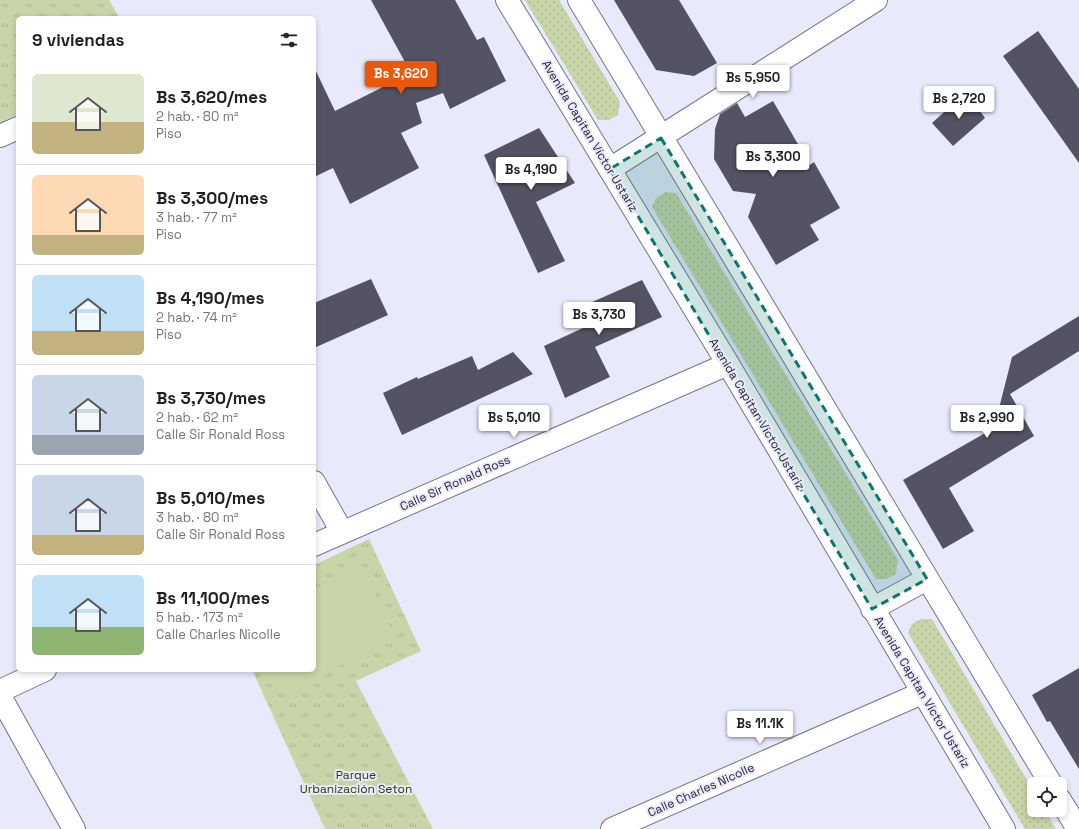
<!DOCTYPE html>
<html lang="es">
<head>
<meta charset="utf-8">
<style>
	body { margin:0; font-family:"Space Grotesk",sans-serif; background:#f6f6f6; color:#202124; height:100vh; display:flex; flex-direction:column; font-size:15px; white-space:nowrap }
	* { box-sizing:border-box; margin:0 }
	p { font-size:13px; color:#757577 }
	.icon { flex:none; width:22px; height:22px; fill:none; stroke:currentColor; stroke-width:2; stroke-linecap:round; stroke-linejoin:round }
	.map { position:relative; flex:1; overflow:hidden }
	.side { position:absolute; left:16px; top:16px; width:300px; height:656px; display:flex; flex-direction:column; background:#fff; border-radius:6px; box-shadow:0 2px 6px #0003 }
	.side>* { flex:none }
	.buttons { position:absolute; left:1027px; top:777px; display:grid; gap:8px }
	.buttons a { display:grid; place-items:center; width:40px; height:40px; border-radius:6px; background:#fff; box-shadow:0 2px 6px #0003; font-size:20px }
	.price { position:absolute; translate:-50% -34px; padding:0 9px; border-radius:4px; background:#fff; color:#222; font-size:13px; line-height:26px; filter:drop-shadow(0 1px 2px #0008) }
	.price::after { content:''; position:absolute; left:50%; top:24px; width:12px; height:9px; margin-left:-6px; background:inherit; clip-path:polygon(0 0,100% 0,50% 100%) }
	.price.selected { background:#ea580c; color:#fff }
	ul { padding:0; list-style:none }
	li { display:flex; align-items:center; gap:12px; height:100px; padding:0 16px }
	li+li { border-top:1px solid #e0e0e0 }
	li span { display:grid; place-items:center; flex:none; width:112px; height:80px; border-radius:6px; color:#555 }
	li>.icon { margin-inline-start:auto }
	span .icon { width:48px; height:48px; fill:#fffc; stroke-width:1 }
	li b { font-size:17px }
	h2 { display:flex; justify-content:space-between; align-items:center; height:48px; padding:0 16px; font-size:17px }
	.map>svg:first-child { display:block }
</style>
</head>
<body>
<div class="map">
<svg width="1079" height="829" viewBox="0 0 1079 829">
	<defs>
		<pattern id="grass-dots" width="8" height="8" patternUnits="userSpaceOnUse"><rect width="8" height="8" fill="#c8d5a8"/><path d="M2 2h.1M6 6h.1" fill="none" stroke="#acb791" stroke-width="1.8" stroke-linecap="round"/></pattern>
		<pattern id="park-tufts" width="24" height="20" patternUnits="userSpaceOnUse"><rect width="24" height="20" fill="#c8d5a8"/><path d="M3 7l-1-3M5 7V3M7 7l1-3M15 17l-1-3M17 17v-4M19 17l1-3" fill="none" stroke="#acb791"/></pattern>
	</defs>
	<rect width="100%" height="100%" fill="#e9e9fc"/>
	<!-- grass -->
	<g fill="url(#grass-dots)">
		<path d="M525,0H559L620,102L618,115L609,120H598Z"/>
		<path d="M665,192L676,193L898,560L896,574L887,579H876L652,207L656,198Z"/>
		<path d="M921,619H932L1034,792V810H1045L1056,829H1025L908,633L912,624Z"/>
	</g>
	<!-- park -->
	<g fill="url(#park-tufts)">
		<path d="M0,0H109L120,18H18V114L0,123Z"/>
		<path d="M369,539L421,651L356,681L433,829H325L252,670H314V565Z"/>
	</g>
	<!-- pitch -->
	<path fill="#c8d5a8" d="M363,568L396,640L283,692L273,670H314V591Z"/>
	<!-- building -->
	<g fill="#545363">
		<path d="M371,0H455L477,40L484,37L506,81L450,109L443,93L416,103L422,123L401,133L419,168L350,204L333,168L314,177V67L335,111L411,73Z"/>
		<path d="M614,0H679L717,63L694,76L656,70Z"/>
		<path d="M1038,31L1079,89V163L1003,56Z"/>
		<path d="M964,94L975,104L985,118L953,146L932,123Z"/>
		<path d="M773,101L810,165L814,162L840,208L810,225L819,240L776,265L748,217L756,194L733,191L714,159L715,129L720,114L737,103L745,117Z"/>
		<path d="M539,128L575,183L536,202L565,261L538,273L484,155Z"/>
		<path d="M371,279L388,315L314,348V303Z"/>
		<path d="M642,280L662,317L595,347L610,377L565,398L544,346L583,328L574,310Z"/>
		<path d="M1079,316V351L1010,394L1034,436L949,488L974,531L943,549L903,480L994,428L1012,357Z"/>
		<path d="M513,352L533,374L402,435L383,393L417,377L418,379L472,356L478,370Z"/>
		<path d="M1079,668V769L1050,721L1047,722L1032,695Z"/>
	</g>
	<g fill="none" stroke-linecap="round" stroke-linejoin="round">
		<!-- minor casing -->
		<g stroke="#777687" stroke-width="24">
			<g id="minor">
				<path d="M0,136L18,128"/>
				<path d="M314,482L342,532"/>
				<path d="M314,545L728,364"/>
				<path d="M0,691L45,670"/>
				<path d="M0,696L74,829"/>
				<path d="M612,829L922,693"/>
			</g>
		</g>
		<!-- secondary casing -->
		<g stroke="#777687" stroke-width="24">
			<path id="secondary" d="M610,169L876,0"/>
		</g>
		<!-- primary casing -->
		<g stroke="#777687" stroke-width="24">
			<g id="primary">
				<path d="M507,0L728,364L1004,829"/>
				<path d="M579,0L1051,784"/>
				<path d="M872,609L927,579"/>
				<path d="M1060,800L1078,829"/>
			</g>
		</g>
		<!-- minor -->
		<use href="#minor" stroke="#fff" stroke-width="22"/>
		<!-- secondary -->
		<use href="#secondary" stroke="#fff" stroke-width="22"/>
		<!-- primary -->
		<use href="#primary" stroke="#fff" stroke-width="22"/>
	</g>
	<!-- marked area -->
	<path fill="#0f766e" fill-opacity="0.2" stroke="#0f766e" stroke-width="3" stroke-dasharray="8 5" stroke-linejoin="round" d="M661,138L927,579L872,609L610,169Z"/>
	<g text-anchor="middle" stroke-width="4" stroke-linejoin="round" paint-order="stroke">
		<!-- street labels -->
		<g font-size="12" fill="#26252c" stroke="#e9e9fc">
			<text transform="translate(590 136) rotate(59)" y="4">Avenida Capitan Víctor Ustariz</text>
			<text transform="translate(757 414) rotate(59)" y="4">Avenida Capitan Víctor Ustariz</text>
			<text transform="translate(455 483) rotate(-24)" y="4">Calle Sir Ronald Ross</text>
			<text transform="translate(922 692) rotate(59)" y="4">Avenida Capitan Víctor Ustariz</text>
			<text transform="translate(701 790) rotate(-24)" y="4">Calle Charles Nicolle</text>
		</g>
		<!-- park labels -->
		<g font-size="12" fill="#2e3904" stroke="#e9e9fc">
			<text x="356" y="779">Parque<tspan x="356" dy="14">Urbanización Seton</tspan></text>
		</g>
	</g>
</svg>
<div class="buttons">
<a><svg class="icon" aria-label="locate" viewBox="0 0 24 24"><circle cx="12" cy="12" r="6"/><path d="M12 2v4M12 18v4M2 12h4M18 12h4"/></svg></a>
</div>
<b class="price selected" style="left:401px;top:95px">Bs 3,620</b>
<b class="price" style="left:753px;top:99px">Bs 5,950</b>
<b class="price" style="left:959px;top:120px">Bs 2,720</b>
<b class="price" style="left:773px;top:178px">Bs 3,300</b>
<b class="price" style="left:531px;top:191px">Bs 4,190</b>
<b class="price" style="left:599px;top:336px">Bs 3,730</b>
<b class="price" style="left:514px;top:439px">Bs 5,010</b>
<b class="price" style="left:987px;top:439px">Bs 2,990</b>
<b class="price" style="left:760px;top:745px">Bs 11.1K</b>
<section class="side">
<h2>9 viviendas<svg class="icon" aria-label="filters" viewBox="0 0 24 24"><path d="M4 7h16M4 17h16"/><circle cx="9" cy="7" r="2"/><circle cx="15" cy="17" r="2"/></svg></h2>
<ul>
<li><span style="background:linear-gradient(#dfe7d0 60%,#c2b280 0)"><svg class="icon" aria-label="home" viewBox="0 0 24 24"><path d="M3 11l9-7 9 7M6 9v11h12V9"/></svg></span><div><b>Bs 3,620/mes</b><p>2 hab. · 80 m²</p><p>Piso</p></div></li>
<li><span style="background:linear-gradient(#ffd9b3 75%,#c2b280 0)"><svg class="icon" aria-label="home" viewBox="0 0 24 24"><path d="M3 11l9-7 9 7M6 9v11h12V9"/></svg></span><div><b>Bs 3,300/mes</b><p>3 hab. · 77 m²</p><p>Piso</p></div></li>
<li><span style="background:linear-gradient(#bfe0f5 70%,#c2b280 0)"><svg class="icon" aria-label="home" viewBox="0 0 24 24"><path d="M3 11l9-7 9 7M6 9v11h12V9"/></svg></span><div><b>Bs 4,190/mes</b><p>2 hab. · 74 m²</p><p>Piso</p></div></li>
<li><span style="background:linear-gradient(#c9d6e8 75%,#9aa5b1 0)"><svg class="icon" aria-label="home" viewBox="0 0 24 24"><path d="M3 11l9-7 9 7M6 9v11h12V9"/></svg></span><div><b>Bs 3,730/mes</b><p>2 hab. · 62 m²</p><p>Calle Sir Ronald Ross</p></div></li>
<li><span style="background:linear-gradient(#c9d6e8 75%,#c2b280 0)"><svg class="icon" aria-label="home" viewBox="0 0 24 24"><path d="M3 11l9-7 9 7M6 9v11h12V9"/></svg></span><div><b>Bs 5,010/mes</b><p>3 hab. · 80 m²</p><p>Calle Sir Ronald Ross</p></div></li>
<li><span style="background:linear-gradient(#bfe0f5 65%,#8fb573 0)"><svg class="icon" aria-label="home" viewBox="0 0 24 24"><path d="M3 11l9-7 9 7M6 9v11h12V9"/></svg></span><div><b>Bs 11,100/mes</b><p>5 hab. · 173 m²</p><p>Calle Charles Nicolle</p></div></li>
</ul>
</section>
</div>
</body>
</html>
